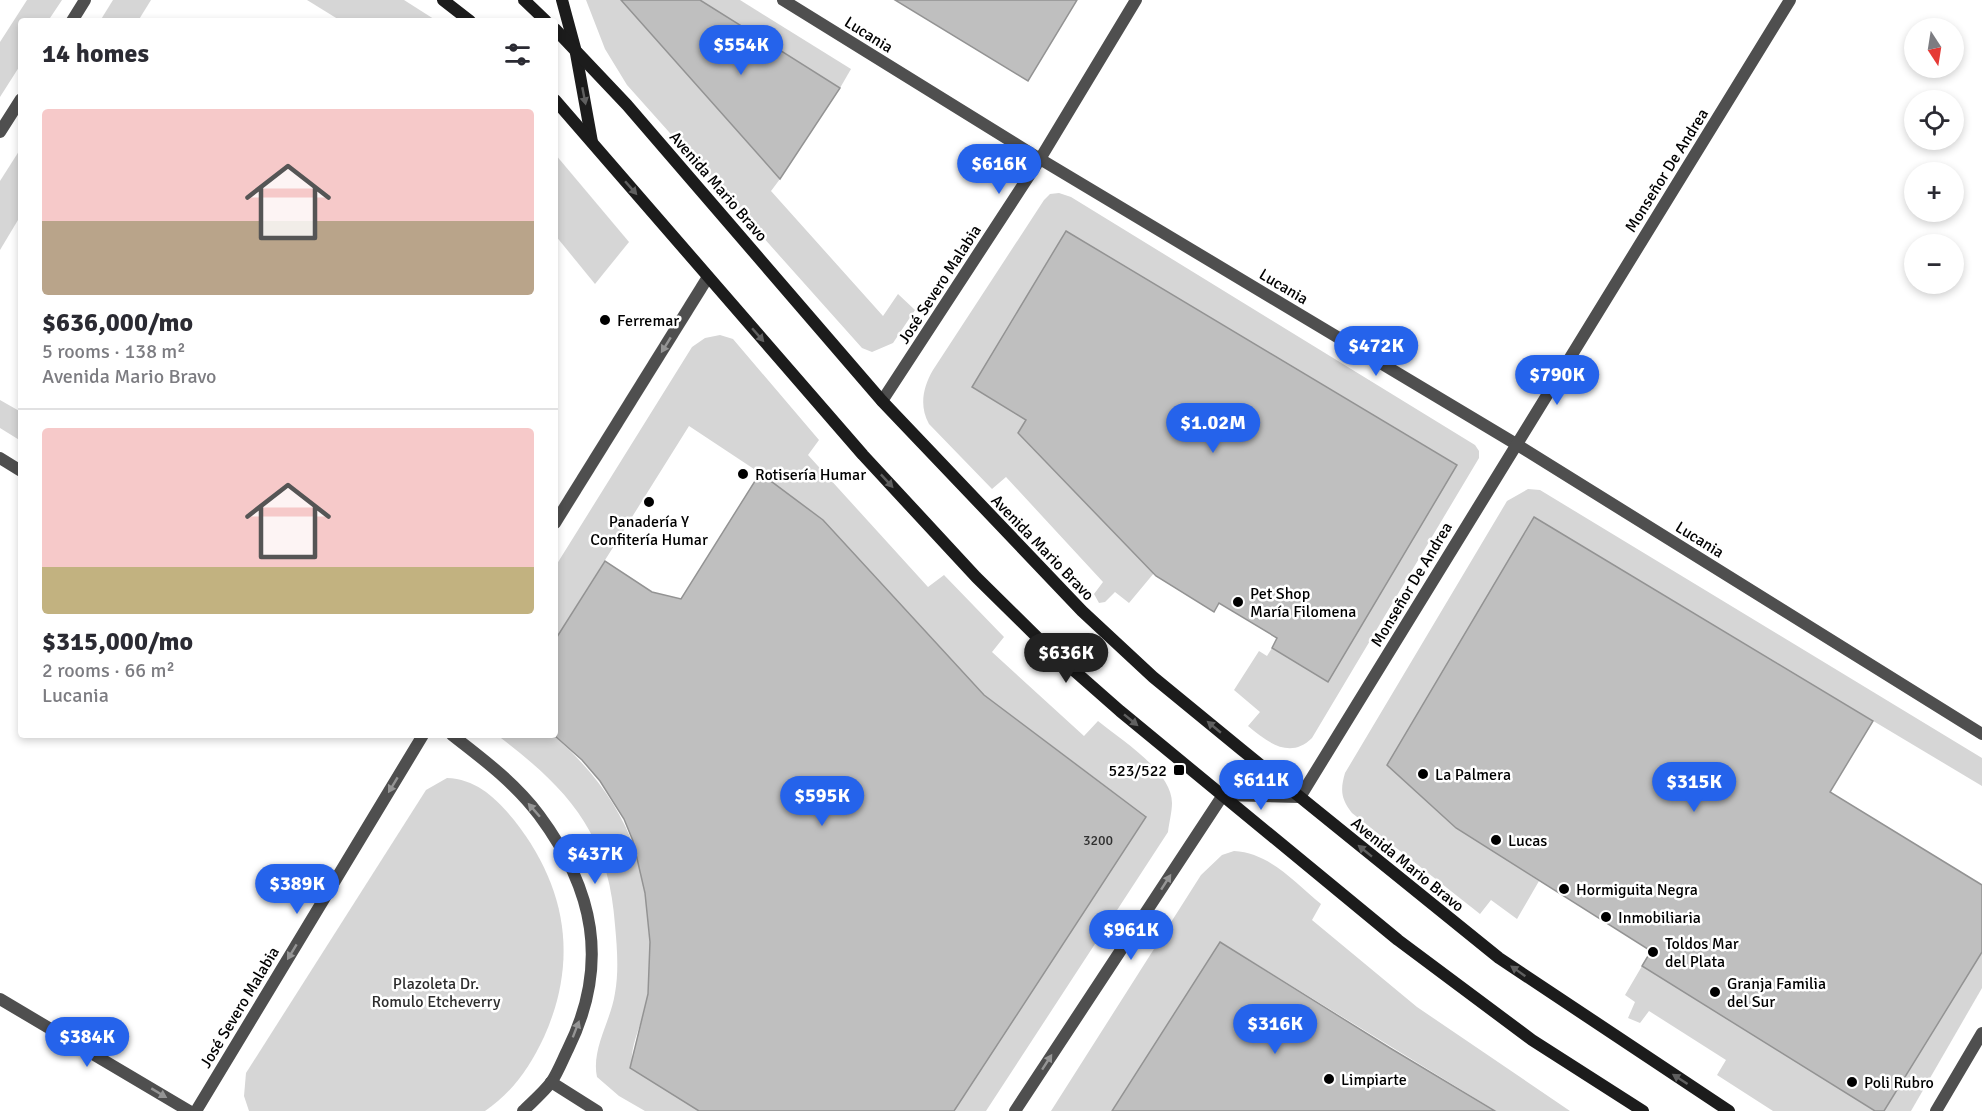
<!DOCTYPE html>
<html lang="en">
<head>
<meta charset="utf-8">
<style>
	body { margin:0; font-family:Signika,sans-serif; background:#f2f2f3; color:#2b2b33; height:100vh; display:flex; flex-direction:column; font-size:22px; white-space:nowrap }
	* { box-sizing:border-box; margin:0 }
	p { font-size:20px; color:#7c7c81 }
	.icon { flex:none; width:33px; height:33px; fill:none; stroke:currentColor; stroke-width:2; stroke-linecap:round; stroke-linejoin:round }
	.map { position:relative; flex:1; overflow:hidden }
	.side { position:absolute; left:18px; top:18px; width:540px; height:720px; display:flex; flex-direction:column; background:#fff; border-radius:6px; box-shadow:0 3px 9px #0003 }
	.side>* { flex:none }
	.needle { width:39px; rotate:168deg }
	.controls { position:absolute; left:1904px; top:18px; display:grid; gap:12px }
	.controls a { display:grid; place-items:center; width:60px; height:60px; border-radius:50%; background:#fff; box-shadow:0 3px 9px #0003; font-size:30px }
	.price { position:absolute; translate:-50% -51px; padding:0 14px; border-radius:21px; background:#2563eb; color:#fff; font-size:20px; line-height:39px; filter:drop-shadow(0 2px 3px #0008) }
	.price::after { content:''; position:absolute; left:50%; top:36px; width:18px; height:14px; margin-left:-9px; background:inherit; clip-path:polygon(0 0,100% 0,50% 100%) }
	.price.selected { background:#222; color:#fff }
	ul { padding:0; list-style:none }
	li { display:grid; align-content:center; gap:12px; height:318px; padding:0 24px }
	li+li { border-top:2px solid #e1e1e2 }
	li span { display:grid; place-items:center; height:186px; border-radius:6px; color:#555 }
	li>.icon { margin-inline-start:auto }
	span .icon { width:108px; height:108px; fill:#fffc; stroke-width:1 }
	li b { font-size:26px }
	h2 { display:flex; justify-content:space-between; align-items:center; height:72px; padding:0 24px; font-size:26px }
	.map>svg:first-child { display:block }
</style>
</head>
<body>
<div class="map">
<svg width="1982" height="1111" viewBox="0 0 1982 1111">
	<rect width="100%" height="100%" fill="#fff"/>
	<!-- green -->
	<g fill="#d6d6d6">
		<path d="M27,0H62L48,21H21V64L0,97V42Z"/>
		<path d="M113,0H151L138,21H100Z"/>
		<path d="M307,0H404L437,21H341Z"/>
		<path d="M586,0H621L780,179L771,191L883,316L898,294L915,310L893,343L872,352L862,348L627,85L605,49Z"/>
		<path d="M700,0H740L851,69L840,88Z"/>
		<path d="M21,148V215L0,250V181Z"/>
		<path d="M555,154L629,242L595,284L555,235Z"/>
		<path d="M1059,193L1071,197L1475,445L1479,451V458L1312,738C1290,760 1267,742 1248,726L1260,712L1234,690L1259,651L1267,656L1272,648L1328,681L1457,465L972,387L1026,420L1018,433L1154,573L1129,603L1115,592L1105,602L1099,603L1094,594L1103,582L1006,477L992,489L929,424C919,406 923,387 933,370L1044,200L1050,194Z"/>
		<path d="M720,335L733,339L819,440L808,455L928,587L944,575L1004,637L992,652L1084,736L1098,721C1121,740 1172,771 1172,803C1172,812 1169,823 1168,832L986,1111H954L1146,816L984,695L822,519L760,473L689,426L555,640V567L692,347L705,338Z"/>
		<path d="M0,400L21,412V441L0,428Z"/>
		<path d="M1528,489L1540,490L1982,758V786L1534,518L1387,765C1435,809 1485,846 1539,881L1517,919L1491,900L1480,914L1352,813C1341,799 1340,790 1345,773L1507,501Z"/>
		<path d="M497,735H553C635,806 658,885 649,992C646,1017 629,1043 632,1067L699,1111H645L619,1096L597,1077C591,1049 611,1021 615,993C619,971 617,947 615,925C609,833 567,788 497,735Z"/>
		<path d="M447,778C476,779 496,798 514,820C566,886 579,959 544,1037C530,1067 512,1093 485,1111H249L244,1096L246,1073L426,790Z"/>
		<path d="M1234,851C1270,853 1294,882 1321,904L1312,920L1417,1007L1570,1111H1496L1220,942L1113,1111H1051L1201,875L1222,855Z"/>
		<path d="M1982,950V988L1911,1111H1884Z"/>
		<path d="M1642,966L1875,1111H1773L1717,1075L1726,1060L1649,1011L1640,1023L1628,1018L1635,1002L1625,995Z"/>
	</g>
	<!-- building -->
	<g fill="#bfbfbf" stroke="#939393" stroke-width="1.5">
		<path d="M621,0H700L840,88L780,179Z"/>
		<path d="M895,0H1077L1028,81Z"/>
		<path d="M1066,231L1457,465L1328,682L1272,648L1277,638L1219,603L1214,612L1156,576L1018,433L1026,420L972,387Z"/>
		<path d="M760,473L823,520L984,695L1146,817L954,1111H699L630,1068L648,994L650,942L645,893L633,841L624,819L600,781L582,760L555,736V640L605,561L652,592L681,599Z"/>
		<path d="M1534,517L1873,721L1830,792L1982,885V952L1884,1111H1875L1642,966L1651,951L1456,828L1387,765Z"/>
		<path d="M1220,942L1390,1048L1495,1111H1112Z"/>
	</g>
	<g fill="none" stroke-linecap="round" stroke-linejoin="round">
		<!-- street -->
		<g stroke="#4f4f4f" stroke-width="12">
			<path d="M783,0L1040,159L1516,444L1982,734"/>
			<path d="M72,21L85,0"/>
			<path d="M0,132L21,99"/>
			<path d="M882,401L1040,159L1136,0"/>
			<path d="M0,458L21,471"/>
			<path d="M555,523L708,277"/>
			<path d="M452,735C483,759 515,783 539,815C594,889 610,964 568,1049C563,1059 558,1072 552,1081C544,1092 532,1102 523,1111"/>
			<path d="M0,999L189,1111"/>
			<path d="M551,1082L597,1111"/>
			<path d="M196,1111L423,735"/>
			<path d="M1015,1111L1223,795L1300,797L1790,0"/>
			<path d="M1936,1111L1982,1033"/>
		</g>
		<!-- secondary -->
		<g stroke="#1c1c1c" stroke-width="12">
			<path d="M443,0L470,21"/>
			<path d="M524,0L546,21"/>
			<path d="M562,0L575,48L592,142"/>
			<path d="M555,29L627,105L882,401L1082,611L1153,677L1242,750L1499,958L1729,1111"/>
			<path d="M555,100L863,455L976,577L1045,645L1120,711L1398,940L1532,1040L1643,1111"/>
		</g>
	</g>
	<!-- one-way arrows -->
	<defs><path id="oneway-solid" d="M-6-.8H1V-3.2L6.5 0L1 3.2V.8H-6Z" transform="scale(1.5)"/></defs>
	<g fill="#606060">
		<use href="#oneway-solid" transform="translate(584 96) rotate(79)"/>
		<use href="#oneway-solid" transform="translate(631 188) rotate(49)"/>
		<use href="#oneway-solid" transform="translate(758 335) rotate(49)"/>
		<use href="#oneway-solid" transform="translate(887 481) rotate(47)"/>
		<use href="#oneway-solid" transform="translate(1131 720) rotate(39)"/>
		<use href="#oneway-solid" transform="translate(1214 727) rotate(-140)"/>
		<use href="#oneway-solid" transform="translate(1365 851) rotate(-141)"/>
		<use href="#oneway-solid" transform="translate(1518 971) rotate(-145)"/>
		<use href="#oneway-solid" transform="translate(1680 1079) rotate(-147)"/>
	</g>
	<g fill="#959595">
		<use href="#oneway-solid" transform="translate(666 345) rotate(122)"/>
		<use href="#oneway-solid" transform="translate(393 785) rotate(121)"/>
		<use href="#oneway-solid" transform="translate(534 810) rotate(-131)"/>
		<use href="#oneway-solid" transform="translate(1166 882) rotate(-57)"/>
		<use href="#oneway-solid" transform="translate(292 952) rotate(121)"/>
		<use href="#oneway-solid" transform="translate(576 1029) rotate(-69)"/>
		<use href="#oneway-solid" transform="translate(1047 1062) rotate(-57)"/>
		<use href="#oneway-solid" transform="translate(159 1093) rotate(31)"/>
	</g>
	<!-- markers -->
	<g fill="#000" stroke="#fff" stroke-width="2">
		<circle cx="605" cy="320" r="6"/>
		<circle cx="743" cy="474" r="6"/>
		<circle cx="649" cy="502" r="6"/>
		<circle cx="1238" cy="602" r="6"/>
		<rect x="1173" y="764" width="12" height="12" rx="3"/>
		<circle cx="1423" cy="774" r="6"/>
		<circle cx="1496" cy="840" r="6"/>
		<circle cx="1564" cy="889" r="6"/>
		<circle cx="1606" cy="917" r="6"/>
		<circle cx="1653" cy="952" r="6"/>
		<circle cx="1715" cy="992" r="6"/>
		<circle cx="1329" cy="1079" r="6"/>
		<circle cx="1852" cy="1082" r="6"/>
	</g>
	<g text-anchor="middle" stroke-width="5" stroke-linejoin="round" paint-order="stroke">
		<!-- number labels -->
		<g font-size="14" fill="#303030">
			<text x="1098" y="845">3200</text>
		</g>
		<!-- street labels -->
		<g font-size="16" fill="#000" stroke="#fff">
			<text transform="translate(869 34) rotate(32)" y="6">Lucania</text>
			<text transform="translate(1666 170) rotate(-58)" y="6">Monseñor De Andrea</text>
			<text transform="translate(719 186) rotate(49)" y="6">Avenida Mario Bravo</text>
			<text transform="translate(939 284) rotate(-57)" y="6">José Severo Malabia</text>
			<text transform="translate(1284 286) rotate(31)" y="6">Lucania</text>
			<text transform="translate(1700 539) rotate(32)" y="6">Lucania</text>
			<text transform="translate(1043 547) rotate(46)" y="6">Avenida Mario Bravo</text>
			<text transform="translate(1411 584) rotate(-59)" y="6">Monseñor De Andrea</text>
			<text transform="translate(1408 864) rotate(39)" y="6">Avenida Mario Bravo</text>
			<text transform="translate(239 1007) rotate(-59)" y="6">José Severo Malabia</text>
		</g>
		<!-- poi labels -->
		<g font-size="16" fill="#000" stroke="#fff" text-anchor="start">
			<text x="617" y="326">Ferremar</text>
			<text x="755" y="480">Rotisería Humar</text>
			<text x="649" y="527" text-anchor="middle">Panadería Y<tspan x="649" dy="18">Confitería Humar</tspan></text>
			<text x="1250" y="599">Pet Shop<tspan x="1250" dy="18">María Filomena</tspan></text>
			<text x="1167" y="776" text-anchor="end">523/522</text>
			<text x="1435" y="780">La Palmera</text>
			<text x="1508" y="846">Lucas</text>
			<text x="1576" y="895">Hormiguita Negra</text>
			<text x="1618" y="923">Inmobiliaria</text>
			<text x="1665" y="949">Toldos Mar<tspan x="1665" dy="18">del Plata</tspan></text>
			<text x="1727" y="989">Granja Familia<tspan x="1727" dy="18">del Sur</tspan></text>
			<text x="1341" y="1085">Limpiarte</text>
			<text x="1864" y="1088">Poli Rubro</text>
		</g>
		<!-- park labels -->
		<g font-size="16" fill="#2d2d2d" stroke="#fff">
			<text x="436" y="989">Plazoleta Dr.<tspan x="436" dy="18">Romulo Etcheverry</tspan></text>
		</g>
	</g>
</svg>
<div class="controls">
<a><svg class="needle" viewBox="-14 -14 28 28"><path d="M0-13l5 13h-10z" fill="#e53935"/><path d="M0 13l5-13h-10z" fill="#7c7c81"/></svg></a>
<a><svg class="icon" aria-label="locate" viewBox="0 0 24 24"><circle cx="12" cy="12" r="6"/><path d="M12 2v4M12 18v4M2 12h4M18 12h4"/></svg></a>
<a>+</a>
<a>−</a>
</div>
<b class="price" style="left:741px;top:76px">$554K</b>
<b class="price" style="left:999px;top:195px">$616K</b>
<b class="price" style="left:1376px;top:377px">$472K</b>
<b class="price" style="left:1557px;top:406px">$790K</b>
<b class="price" style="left:1213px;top:454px">$1.02M</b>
<b class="price selected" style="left:1066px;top:684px">$636K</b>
<b class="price" style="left:1261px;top:811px">$611K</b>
<b class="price" style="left:1694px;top:813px">$315K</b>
<b class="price" style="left:822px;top:827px">$595K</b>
<b class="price" style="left:595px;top:885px">$437K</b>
<b class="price" style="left:297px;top:915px">$389K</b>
<b class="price" style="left:1131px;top:961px">$961K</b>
<b class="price" style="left:1275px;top:1055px">$316K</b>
<b class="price" style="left:87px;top:1068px">$384K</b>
<section class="side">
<h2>14 homes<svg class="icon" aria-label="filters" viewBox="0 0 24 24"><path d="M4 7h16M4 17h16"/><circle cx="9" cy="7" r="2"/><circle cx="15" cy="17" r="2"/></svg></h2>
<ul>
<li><span style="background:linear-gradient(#f6c9c9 60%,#b9a48a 0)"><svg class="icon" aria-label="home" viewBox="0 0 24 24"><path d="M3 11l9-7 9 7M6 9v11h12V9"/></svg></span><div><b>$636,000/mo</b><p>5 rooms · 138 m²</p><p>Avenida Mario Bravo</p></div></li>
<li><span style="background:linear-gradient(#f6c9c9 75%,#c2b280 0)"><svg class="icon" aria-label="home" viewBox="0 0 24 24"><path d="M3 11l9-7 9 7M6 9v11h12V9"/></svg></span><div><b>$315,000/mo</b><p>2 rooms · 66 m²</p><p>Lucania</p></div></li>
</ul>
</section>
</div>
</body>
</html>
